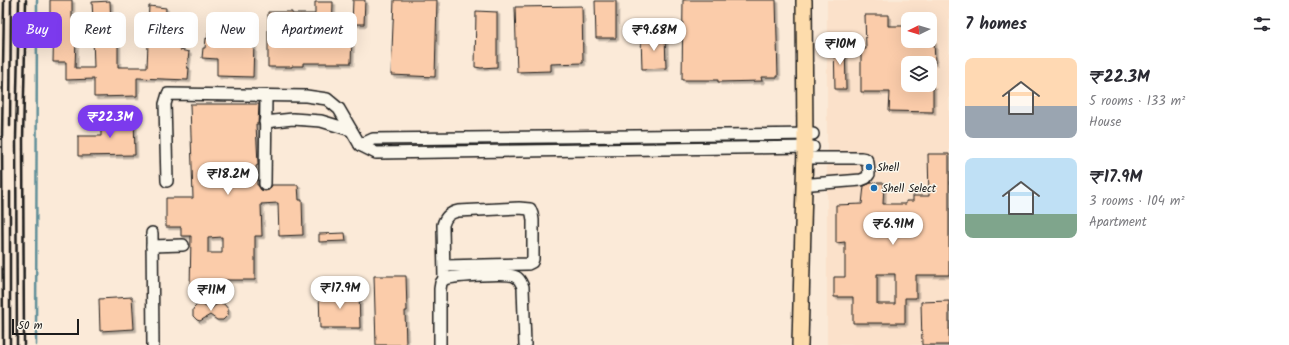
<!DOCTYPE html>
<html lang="en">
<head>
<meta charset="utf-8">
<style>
	body { margin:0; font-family:Kalam,sans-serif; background:#f7f7f7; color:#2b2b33; height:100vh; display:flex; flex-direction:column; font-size:15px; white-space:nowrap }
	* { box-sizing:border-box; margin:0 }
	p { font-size:13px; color:#7c7c81 }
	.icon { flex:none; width:22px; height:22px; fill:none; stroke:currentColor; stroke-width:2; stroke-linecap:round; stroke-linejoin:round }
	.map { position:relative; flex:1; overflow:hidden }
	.drawer { display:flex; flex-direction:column; background:#fff; width:340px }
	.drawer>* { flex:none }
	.guide { position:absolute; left:12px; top:12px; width:380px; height:36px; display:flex; gap:8px }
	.needle { width:26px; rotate:265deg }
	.controls { position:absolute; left:901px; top:12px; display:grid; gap:8px }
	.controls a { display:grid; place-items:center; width:36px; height:36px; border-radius:8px; background:#fff; box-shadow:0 4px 16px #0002; font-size:20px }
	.scale { position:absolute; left:12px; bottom:10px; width:67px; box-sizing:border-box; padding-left:4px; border:2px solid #1c1c1c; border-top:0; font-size:11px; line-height:14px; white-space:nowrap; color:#1c1c1c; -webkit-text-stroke:3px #fbf7ec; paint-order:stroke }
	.price { position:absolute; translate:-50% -34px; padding:0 9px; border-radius:14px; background:#fff; color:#222; font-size:13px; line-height:26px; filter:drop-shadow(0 1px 2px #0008) }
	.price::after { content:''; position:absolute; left:50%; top:24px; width:12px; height:9px; margin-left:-6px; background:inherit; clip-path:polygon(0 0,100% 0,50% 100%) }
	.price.active { background:#7c3aed; color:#fff }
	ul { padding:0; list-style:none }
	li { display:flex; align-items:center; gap:12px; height:100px; padding:0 16px }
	li span { display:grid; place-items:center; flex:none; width:112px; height:80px; border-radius:8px; color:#555 }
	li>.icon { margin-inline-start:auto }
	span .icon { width:48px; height:48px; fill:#fffc; stroke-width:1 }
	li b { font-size:17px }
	h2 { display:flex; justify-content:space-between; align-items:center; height:48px; padding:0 16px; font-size:17px }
	.pill { padding:0 14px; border-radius:8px; background:#fff; box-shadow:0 4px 16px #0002; font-size:14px; line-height:36px }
	.pill.active { background:#7c3aed; color:#fff }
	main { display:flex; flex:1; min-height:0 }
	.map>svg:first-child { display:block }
</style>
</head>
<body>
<main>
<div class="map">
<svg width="949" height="345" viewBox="0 0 949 345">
	<defs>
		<filter id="shadow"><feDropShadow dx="2.5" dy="2.5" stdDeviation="0" flood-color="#0004"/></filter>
	</defs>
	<rect width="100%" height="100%" fill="#fbead8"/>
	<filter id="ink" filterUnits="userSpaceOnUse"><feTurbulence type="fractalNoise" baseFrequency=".025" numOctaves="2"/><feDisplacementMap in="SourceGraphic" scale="8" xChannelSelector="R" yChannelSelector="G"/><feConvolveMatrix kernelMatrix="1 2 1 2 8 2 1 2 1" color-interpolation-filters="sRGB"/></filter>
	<g filter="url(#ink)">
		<!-- built -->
		<path fill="#fbe1ca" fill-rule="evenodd" d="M827,0H949V345H827ZM908,19H930V41H908ZM908,63H930V85H908Z"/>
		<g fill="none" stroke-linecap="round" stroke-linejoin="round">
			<!-- stream -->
			<path stroke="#608f99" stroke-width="2.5" d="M36,345L37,0"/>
		</g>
		<!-- building -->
		<g fill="#fbccaa" stroke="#1c1c1c" fill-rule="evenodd" filter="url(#shadow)">
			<path d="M50,0H72V19H93L92,2L110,1L111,26H118V67H147L148,44H147L149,6L166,8L165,29L181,30L180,50L189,52L187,68H189L188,80L138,78H137V96L94,97V79L66,80V62H53L54,20H50ZM93,36L94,68H75L76,37Z"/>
			<path d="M353,0H365L364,24H352Z"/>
			<path d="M394,0H437L435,77L391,75Z"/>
			<path d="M683,0H776L778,77H761L762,81L718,82V80H682Z"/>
			<path d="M595,1H616V38H596Z"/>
			<path d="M315,2H333L332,36L352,37L351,63H303V66H292V67H268V12H292V14H315Z"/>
			<path d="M582,6L583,63L551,64V71L517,72L515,7Z"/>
			<path d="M476,11L497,12V67L481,68L475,67Z"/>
			<path d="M865,15H888V26H908V41H934L935,63H908V86H933V112L889,111L890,92H861V50L866,49Z"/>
			<path d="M211,18L246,19L245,41L254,42L253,77L217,76V59L202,58L203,48H205L206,38L208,39V33H210Z"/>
			<path d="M665,35L666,68L642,69L641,36Z"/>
			<path d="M834,42H845L846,89H835Z"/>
			<path d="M190,104H259L258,124H256L258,164V165L256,166L257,185H258L261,190L265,191L269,190L272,185H298L299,200H302L303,235L279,236L278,203L261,204L262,236H255V280H208V290L190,289L191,236H181V227H166V198H193ZM222,237V253H208V238Z"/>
			<path d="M134,116L135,155L78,156V136H101V117Z"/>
			<path d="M928,154H949V275H916V298H905V323H853V297H834V277H845V242L836,243V205L862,204L864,186L871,183H884L883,204H906V201H913V196H929ZM877,274H895V304H877Z"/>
			<path d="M345,233L346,241L319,242V234Z"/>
			<path d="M374,276H406L407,311H405L406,345H376Z"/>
			<path d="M359,291L360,328H320L319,292Z"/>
			<path d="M132,297L134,329L100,331L99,299Z"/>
			<path d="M949,301V345H922L921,302Z"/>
			<path d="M220,303L224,304L228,309V315L223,320H217L210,315L200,321L197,320L193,316V309L197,305H203L211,310L214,306Z"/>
		</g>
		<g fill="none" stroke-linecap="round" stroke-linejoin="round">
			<!-- minor casing -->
			<g stroke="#1c1c1c" stroke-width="14">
				<g id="minor">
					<path d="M265,122L293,119L321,121L351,130"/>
					<path d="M360,145L373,139L813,134"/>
					<path d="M167,181L165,104L168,94L306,96L327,99L339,109L360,145L376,153L813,147"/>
					<path d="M265,184L266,96"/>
					<path d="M812,184L861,180L866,178L869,174L868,163L866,159L861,158H813"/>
					<path d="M152,233L153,345"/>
					<path d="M152,246L183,245"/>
					<path d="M444,266L528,264L532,262L533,259V220L532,214L530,209L519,208L458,211C449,213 445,217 443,225L444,279"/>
					<path d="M440,345V289L441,283L444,279C456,276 508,272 516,277C520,279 521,283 523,287L525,345"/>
				</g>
			</g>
			<!-- major casing -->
			<g stroke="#1c1c1c" stroke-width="18">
				<path id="major" d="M800,345L805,147L804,0"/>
			</g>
			<!-- minor -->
			<use href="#minor" stroke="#fbf7ec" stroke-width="11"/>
			<!-- major -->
			<use href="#major" stroke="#fddcac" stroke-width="15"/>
			<!-- rail -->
			<g stroke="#1c1c1c" stroke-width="2.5">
				<path d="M10,126L11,0"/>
				<path d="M10,192V345"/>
				<path d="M3,345L2,138L4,0"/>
				<path d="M17,345L16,138L19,0"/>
				<path d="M24,345L23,140L26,0"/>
			</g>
		</g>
	</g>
	<!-- markers -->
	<g fill="#1f6fb2" stroke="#fbf7ec" stroke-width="1.5">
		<circle cx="869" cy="167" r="4"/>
		<circle cx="874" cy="188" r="4"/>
	</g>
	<g text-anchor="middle" stroke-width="3" stroke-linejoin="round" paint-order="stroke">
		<!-- poi labels -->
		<g font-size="11" fill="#1c1c1c" stroke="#fbf7ec" text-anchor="start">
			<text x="877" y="171">Shell</text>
			<text x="882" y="192">Shell Select</text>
		</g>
	</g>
</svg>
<div class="controls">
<a><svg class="needle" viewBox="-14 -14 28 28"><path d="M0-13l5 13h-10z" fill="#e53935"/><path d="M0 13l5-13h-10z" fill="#7c7c81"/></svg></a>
<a><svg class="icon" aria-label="layers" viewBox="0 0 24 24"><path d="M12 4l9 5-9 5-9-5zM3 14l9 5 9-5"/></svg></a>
</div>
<div class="scale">50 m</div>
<b class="price" style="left:654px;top:52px">₹9.68M</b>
<b class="price" style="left:840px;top:66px">₹10M</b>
<b class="price active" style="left:110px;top:139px">₹22.3M</b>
<b class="price" style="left:228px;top:196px">₹18.2M</b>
<b class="price" style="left:893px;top:246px">₹6.91M</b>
<b class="price" style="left:340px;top:310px">₹17.9M</b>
<b class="price" style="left:211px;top:312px">₹11M</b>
<div class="guide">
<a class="pill active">Buy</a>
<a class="pill">Rent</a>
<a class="pill">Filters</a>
<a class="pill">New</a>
<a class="pill">Apartment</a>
</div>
</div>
<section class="drawer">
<h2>7 homes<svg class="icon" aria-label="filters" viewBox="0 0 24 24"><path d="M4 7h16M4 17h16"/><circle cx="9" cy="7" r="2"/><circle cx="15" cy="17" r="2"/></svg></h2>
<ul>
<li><span style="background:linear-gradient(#ffd9b3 60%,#9aa5b1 0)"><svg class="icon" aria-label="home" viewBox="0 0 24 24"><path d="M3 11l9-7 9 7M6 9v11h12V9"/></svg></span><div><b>₹22.3M</b><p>5 rooms · 133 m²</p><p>House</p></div></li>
<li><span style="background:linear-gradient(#bfe0f5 70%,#7fa58c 0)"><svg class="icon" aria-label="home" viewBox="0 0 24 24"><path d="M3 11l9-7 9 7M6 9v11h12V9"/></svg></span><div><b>₹17.9M</b><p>3 rooms · 104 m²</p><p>Apartment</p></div></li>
</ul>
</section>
</main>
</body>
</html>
